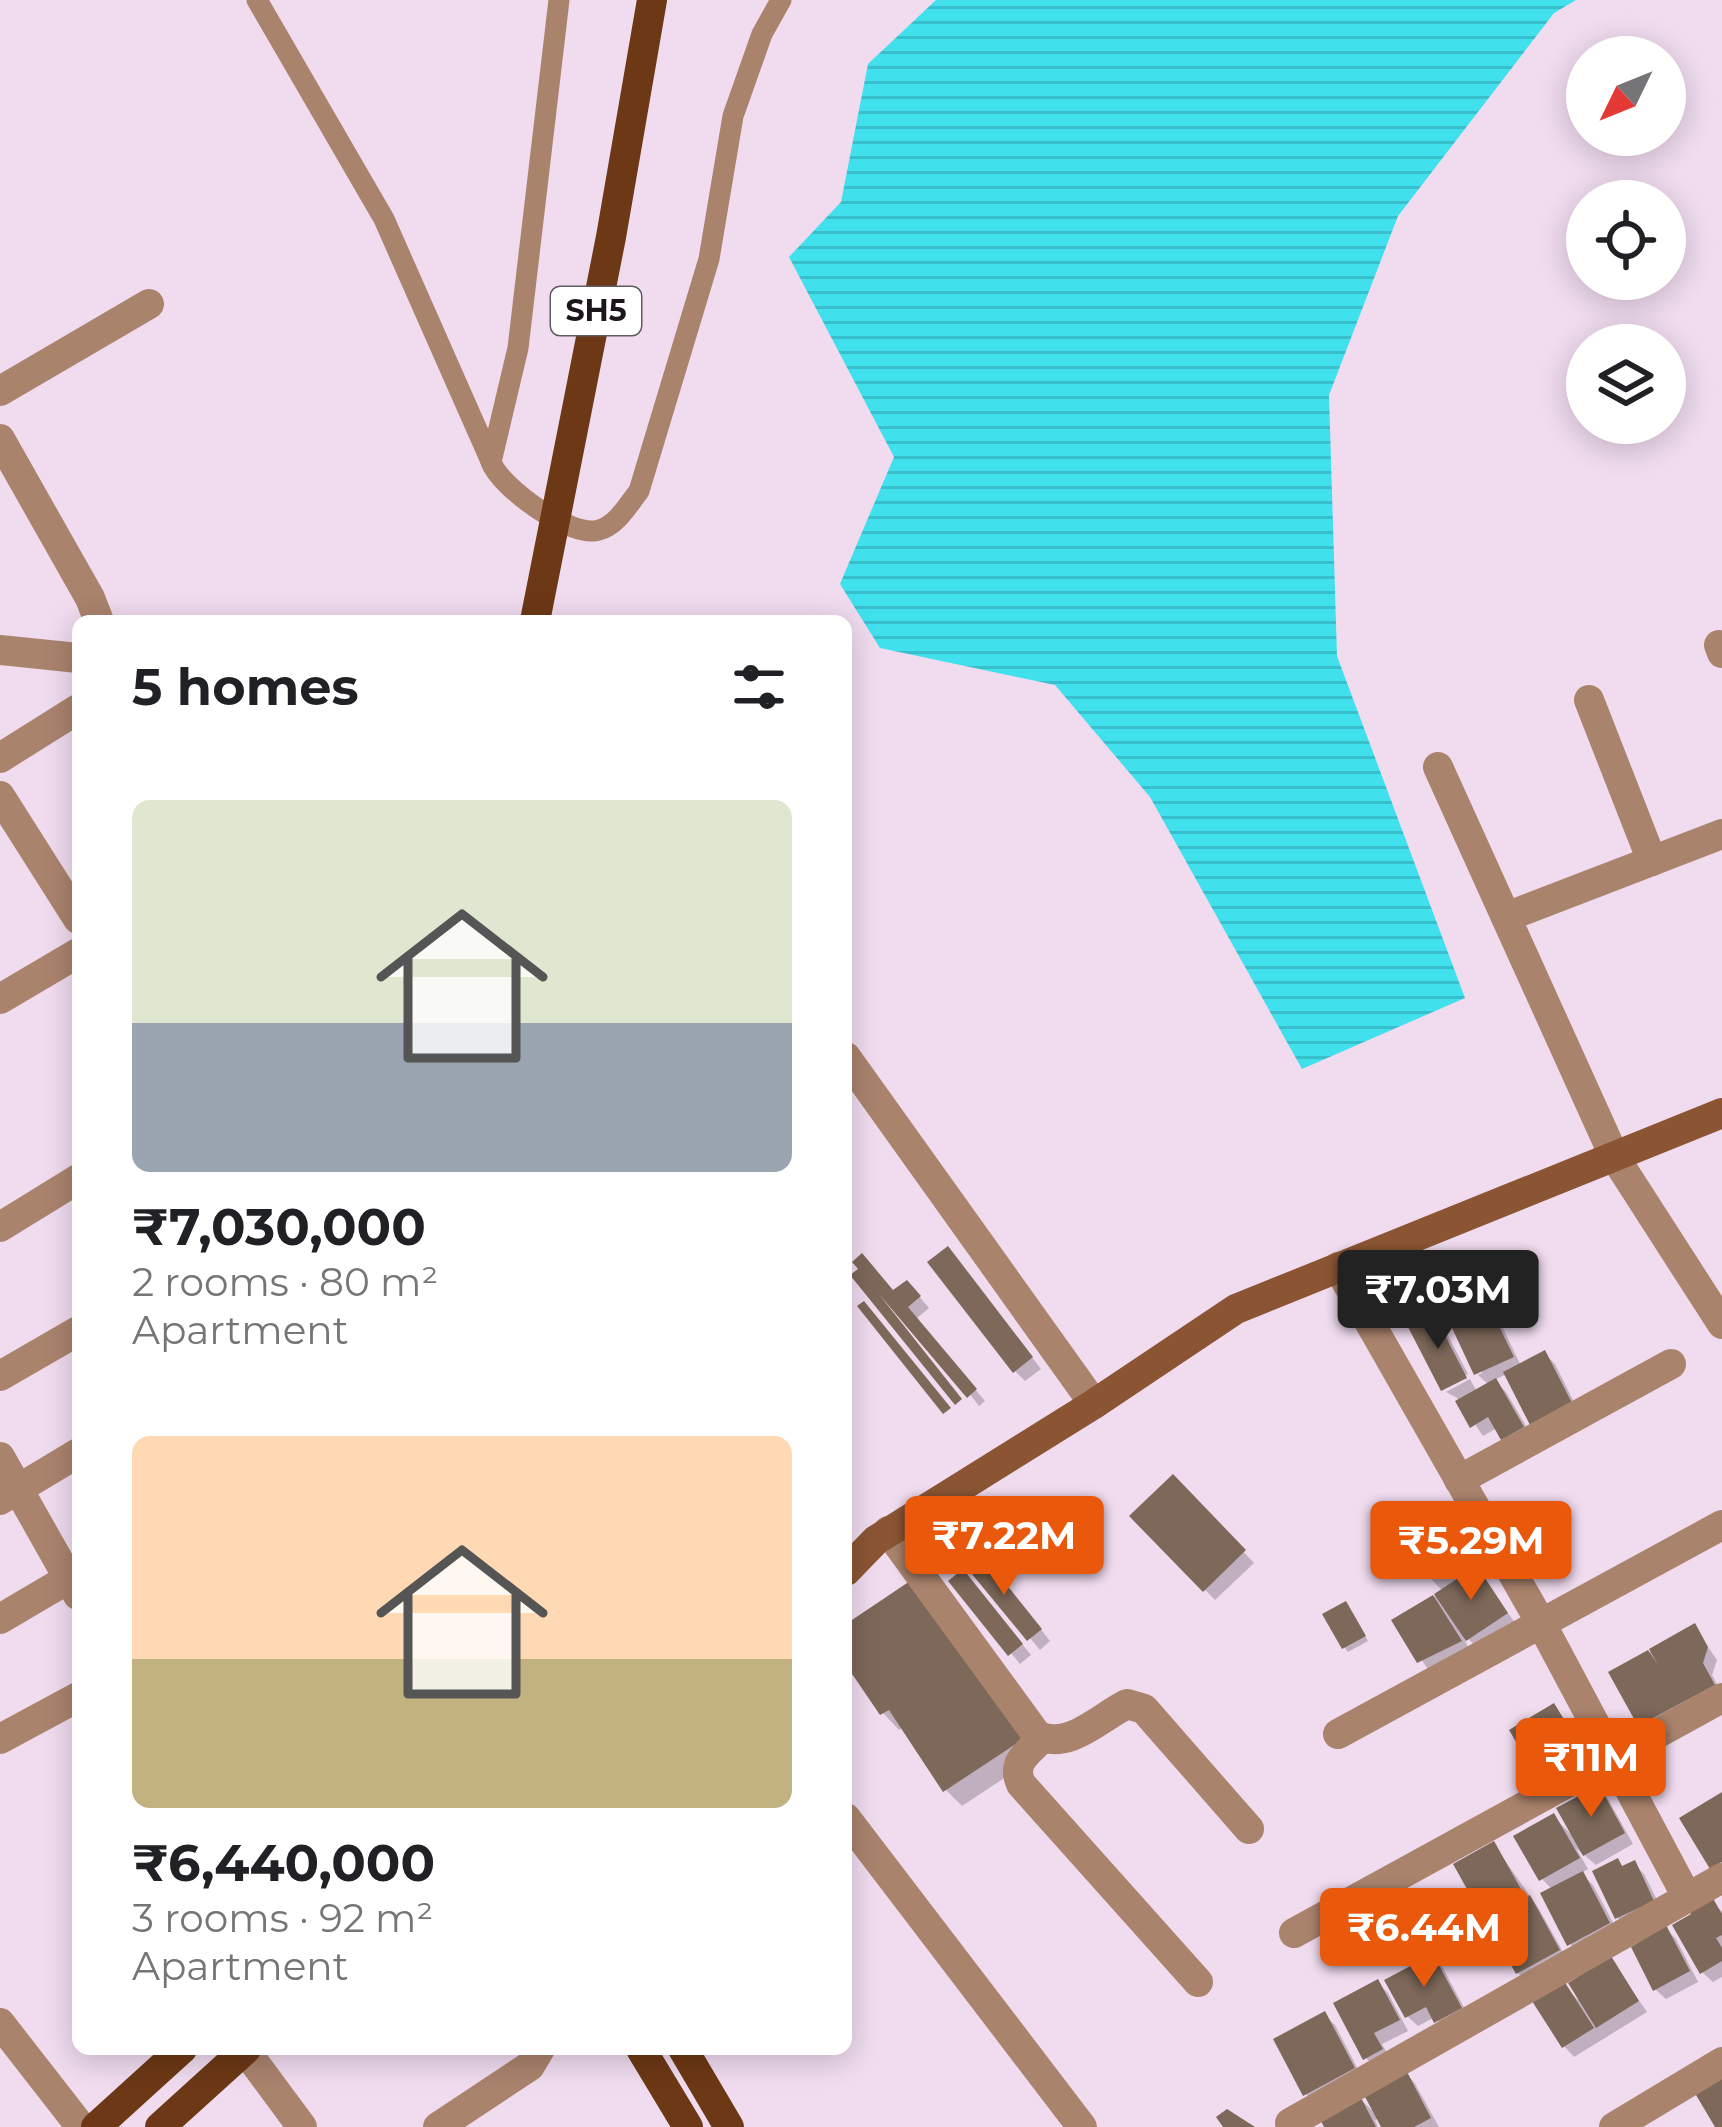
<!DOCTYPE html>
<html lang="en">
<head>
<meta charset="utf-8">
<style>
	body { margin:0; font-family:Montserrat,sans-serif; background:#f6f6f6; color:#202124; height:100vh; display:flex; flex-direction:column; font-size:45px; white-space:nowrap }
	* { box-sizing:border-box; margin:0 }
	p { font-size:39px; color:#757577 }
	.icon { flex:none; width:66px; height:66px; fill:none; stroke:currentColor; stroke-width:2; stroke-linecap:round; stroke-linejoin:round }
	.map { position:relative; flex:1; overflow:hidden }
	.panel { position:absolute; left:72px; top:615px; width:780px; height:1440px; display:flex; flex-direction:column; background:#fff; border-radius:18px; box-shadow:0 6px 30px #0003 }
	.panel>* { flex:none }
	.needle { width:78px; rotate:227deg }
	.tools { position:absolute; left:1566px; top:36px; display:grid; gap:24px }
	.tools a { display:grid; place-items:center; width:120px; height:120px; border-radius:50%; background:#fff; box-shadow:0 6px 30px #0003; font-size:60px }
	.price { position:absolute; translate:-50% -102px; padding:0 27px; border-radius:12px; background:#ea580c; color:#fff; font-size:39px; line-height:78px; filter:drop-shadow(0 3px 6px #0008) }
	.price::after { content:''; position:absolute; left:50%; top:72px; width:36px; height:27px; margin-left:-18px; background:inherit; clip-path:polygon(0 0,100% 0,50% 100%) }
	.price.on { background:#222; color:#fff }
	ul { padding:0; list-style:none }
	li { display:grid; align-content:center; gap:24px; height:636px; padding:0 60px }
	li span { display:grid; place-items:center; height:372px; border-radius:18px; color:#555 }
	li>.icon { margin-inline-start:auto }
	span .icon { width:216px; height:216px; fill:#fffc; stroke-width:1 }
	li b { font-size:51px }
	h2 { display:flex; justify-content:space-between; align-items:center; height:144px; padding:0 60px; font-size:51px }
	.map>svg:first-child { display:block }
</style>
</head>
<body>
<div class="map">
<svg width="1722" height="2127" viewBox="0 0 1722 2127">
	<defs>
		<pattern id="water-rules" width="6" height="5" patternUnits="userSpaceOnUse" patternTransform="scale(3)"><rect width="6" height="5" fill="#40e0ed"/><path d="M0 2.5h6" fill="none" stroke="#38bfcb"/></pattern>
	</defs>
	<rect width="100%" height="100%" fill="#f0dbef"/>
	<!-- water -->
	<path fill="url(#water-rules)" d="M936,0H1576L1554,13L1398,216L1329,395L1337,656L1465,998L1302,1069L1150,797L1055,685L880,648L840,584L894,457L789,257L841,202L868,64Z"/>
	<!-- shadow -->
	<g fill="#0003">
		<path d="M958,1261L1041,1369L1025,1381L1015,1371Z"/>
		<path d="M894,1294H917L929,1308L916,1319L985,1401L979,1406Z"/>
		<path d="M1484,1298L1494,1309L1521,1366L1545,1354L1555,1364L1581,1416L1507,1374L1494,1380L1506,1392L1533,1438L1514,1449L1497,1428L1483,1436L1457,1398L1446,1392L1470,1379L1477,1392L1489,1385L1478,1375L1482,1373Z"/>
		<path d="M1434,1318L1444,1328L1468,1374L1443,1387Z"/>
		<path d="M1173,1478L1254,1563L1215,1600L1133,1516Z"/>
		<path d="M1446,1514L1456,1524L1479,1566L1475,1568L1516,1624L1478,1649L1461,1631L1470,1652L1430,1672L1395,1621L1443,1591L1429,1577Z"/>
		<path d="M972,1568L993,1569L1050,1641L1040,1650Z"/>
		<path d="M952,1581L973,1583L1031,1655L1020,1664Z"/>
		<path d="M1350,1609L1368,1641L1348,1652L1344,1647Z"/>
		<path d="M1694,1627L1717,1660L1712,1675L1722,1693L1651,1734L1640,1724L1612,1674Z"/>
		<path d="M846,1628L1039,1755L962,1806L946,1790L903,1727L899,1730L883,1713L846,1659Z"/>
		<path d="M1554,1706L1576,1737L1561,1747L1579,1776L1543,1781Z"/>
		<path d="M1598,1789L1608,1799L1633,1844L1596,1865L1576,1848L1588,1869L1581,1873L1593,1885L1619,1934L1580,1954L1570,1944L1553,1890L1542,1879L1553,1817L1574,1837Z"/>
		<path d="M1494,1845L1539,1909L1568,1961L1528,1983L1518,1973L1483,1912Z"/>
		<path d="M1634,1864L1644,1874L1663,1912L1628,1928L1618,1918L1596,1872Z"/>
		<path d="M1710,1899L1722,1912V1977L1713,1982L1702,1972Z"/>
		<path d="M1666,1929L1676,1939L1698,1982L1666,1999L1655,1989Z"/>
		<path d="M1433,1958L1443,1968L1470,2019L1447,2031L1435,2017L1418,2026L1407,2016Z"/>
		<path d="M1611,1960L1647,2012L1574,2057L1564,2046L1563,1985L1578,2000Z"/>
		<path d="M1377,1982L1388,1993L1408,2031L1382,2044L1391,2060L1376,2068L1366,2058Z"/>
		<path d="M1324,2015L1335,2025L1363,2079L1316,2104L1306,2094Z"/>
		<path d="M1404,2072L1414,2082L1439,2127H1385L1380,2117L1375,2120L1378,2127H1327L1357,2096L1377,2115Z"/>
	</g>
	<!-- building -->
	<g fill="#7d685a">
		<path d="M948,1246L1033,1357L1013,1373L927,1262Z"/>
		<path d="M862,1253L893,1290L907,1280L921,1296L908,1307L977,1389L967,1398L878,1293L962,1399L955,1405L850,1275L858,1269L852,1262Z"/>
		<path d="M1484,1295L1514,1357L1474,1375L1445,1313Z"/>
		<path d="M864,1301L951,1408L943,1414L857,1306Z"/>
		<path d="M1434,1314L1467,1378L1441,1391L1408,1327Z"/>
		<path d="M1545,1350L1573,1405L1531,1427L1503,1372Z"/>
		<path d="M1496,1378L1524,1427L1501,1440L1488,1417L1470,1428L1455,1401Z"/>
		<path d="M1173,1474L1246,1550L1203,1592L1129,1516Z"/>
		<path d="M1446,1510L1471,1555L1427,1579L1402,1535Z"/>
		<path d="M983,1555L1042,1629L1027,1641L967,1568Z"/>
		<path d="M1477,1566L1508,1613L1466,1641L1434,1594Z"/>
		<path d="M963,1569L1023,1644L1008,1656L948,1581Z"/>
		<path d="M916,1577L1025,1738L943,1792L889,1710L880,1715L846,1665V1624Z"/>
		<path d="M1433,1595L1462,1641L1417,1663L1391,1620Z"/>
		<path d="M1346,1601L1366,1636L1342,1649L1322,1614Z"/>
		<path d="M1695,1623L1708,1647L1703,1663L1715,1685L1638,1726L1608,1672L1648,1650L1658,1665L1649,1649Z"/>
		<path d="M1554,1703L1568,1726L1553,1736L1570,1765L1541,1783L1509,1730Z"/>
		<path d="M1599,1785L1625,1833L1583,1856L1556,1808Z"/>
		<path d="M1722,1792V1862L1710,1869L1679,1818Z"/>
		<path d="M1554,1813L1580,1858L1539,1881L1513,1836Z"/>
		<path d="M1494,1841L1522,1891L1481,1914L1453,1864Z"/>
		<path d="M1618,1858L1622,1866L1635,1860L1654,1901L1615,1919L1592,1871Z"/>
		<path d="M1583,1871L1610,1923L1567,1946L1540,1893Z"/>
		<path d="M1530,1895L1560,1950L1516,1974L1486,1919Z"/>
		<path d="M1711,1895L1722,1914V1935L1716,1938L1722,1948V1961L1700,1974L1672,1925L1691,1914L1687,1908Z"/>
		<path d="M1666,1925L1690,1971L1653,1991L1631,1947Z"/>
		<path d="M1433,1954L1462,2008L1434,2023L1426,2007L1405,2018L1384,1980Z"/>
		<path d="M1611,1956L1639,2001L1596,2028L1568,1983Z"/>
		<path d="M1378,1979L1400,2020L1374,2033L1383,2049L1363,2060L1333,2003Z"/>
		<path d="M1564,1981L1594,2028L1562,2048L1532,2001Z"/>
		<path d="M1325,2011L1355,2068L1303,2096L1273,2039Z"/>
		<path d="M1405,2068L1431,2118L1414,2127H1381L1362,2091Z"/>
		<path d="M1722,2074V2127H1715L1693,2090Z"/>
		<path d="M1358,2092L1376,2127H1324L1317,2113Z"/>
		<path d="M1227,2109L1255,2127H1223L1216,2117Z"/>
	</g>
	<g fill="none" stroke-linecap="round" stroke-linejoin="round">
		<!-- service -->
		<g stroke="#aa836d" stroke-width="21">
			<path d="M257,0L384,219L490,459"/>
			<path d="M559,0L518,348L491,462C500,487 571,539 599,530C617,525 628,505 639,491L709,259L733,116L762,34L781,0"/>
		</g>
		<!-- minor -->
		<g stroke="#aa836d" stroke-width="30">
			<path d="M0,391L149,304"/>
			<path d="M0,439L90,598L99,621"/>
			<path d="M1719,645L1722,653"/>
			<path d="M0,650L78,658"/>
			<path d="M1589,700L1652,861"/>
			<path d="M0,758L78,709"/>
			<path d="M1438,767L1614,1156L1722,1324"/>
			<path d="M0,796L78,919"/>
			<path d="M1506,917L1722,834"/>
			<path d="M0,999L78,953"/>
			<path d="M846,1057L1094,1404"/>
			<path d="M0,1227L78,1179"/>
			<path d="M1338,1267L1541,1623L1687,1897"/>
			<path d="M0,1376L78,1331"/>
			<path d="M0,1457L78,1595"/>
			<path d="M1459,1480L1671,1364"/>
			<path d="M0,1500L78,1453"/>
			<path d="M888,1531L1037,1735C1068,1751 1099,1718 1127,1704L1144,1709L1249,1829"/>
			<path d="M0,1619L78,1573"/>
			<path d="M1338,1734L1722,1525"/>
			<path d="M1042,1738C1028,1753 1011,1762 1021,1784L1198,1982"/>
			<path d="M0,1739L78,1697"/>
			<path d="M846,1818L1082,2127"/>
			<path d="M1294,1933L1722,1698"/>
			<path d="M0,2023L81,2127"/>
			<path d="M245,2050L302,2127"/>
			<path d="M1290,2123L1722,1878"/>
			<path d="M438,2127L530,2066L540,2049"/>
			<path d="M1614,2127L1722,2062"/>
		</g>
		<!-- secondary -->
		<path stroke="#8b5533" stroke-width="30" d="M846,1571L876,1540L1094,1404L1236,1309L1722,1113"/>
		<!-- primary -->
		<g stroke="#6c3815" stroke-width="30">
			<path d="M535,621L611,237L652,0"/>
			<path d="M641,2049L688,2127"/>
			<path d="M683,2049L729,2127"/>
			<path d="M96,2127L182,2049"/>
			<path d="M160,2127L246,2049"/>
		</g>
	</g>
	<g text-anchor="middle" stroke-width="9" stroke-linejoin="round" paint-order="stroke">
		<!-- shield labels -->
		<rect fill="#fff" stroke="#605b60" stroke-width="3" x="551" y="287" width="90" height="48" rx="9"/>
		<g font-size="30" font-weight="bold" fill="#1c151c">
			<text x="596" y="321">SH5</text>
		</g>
	</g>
</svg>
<div class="tools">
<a><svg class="needle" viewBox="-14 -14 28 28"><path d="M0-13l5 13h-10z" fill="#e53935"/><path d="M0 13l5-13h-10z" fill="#757577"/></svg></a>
<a><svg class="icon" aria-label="locate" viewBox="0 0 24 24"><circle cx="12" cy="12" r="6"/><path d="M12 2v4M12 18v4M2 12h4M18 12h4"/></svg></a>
<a><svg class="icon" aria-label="layers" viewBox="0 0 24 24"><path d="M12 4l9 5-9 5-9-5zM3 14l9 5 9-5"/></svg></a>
</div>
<b class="price on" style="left:1438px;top:1352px">₹7.03M</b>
<b class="price" style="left:1004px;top:1598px">₹7.22M</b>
<b class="price" style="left:1471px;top:1603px">₹5.29M</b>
<b class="price" style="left:1591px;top:1820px">₹11M</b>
<b class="price" style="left:1424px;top:1990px">₹6.44M</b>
<section class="panel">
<h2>5 homes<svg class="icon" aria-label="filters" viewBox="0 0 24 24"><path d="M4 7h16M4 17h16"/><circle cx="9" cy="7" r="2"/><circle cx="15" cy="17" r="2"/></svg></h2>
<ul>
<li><span style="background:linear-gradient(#dfe7d0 60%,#9aa5b1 0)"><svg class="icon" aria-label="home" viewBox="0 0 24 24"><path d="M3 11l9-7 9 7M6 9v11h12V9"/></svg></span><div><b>₹7,030,000</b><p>2 rooms · 80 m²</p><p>Apartment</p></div></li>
<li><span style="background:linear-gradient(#ffd9b3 60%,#c2b280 0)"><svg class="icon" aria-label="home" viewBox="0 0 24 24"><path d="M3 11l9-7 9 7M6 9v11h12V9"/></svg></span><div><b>₹6,440,000</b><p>3 rooms · 92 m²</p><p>Apartment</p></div></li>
</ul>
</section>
</div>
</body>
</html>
